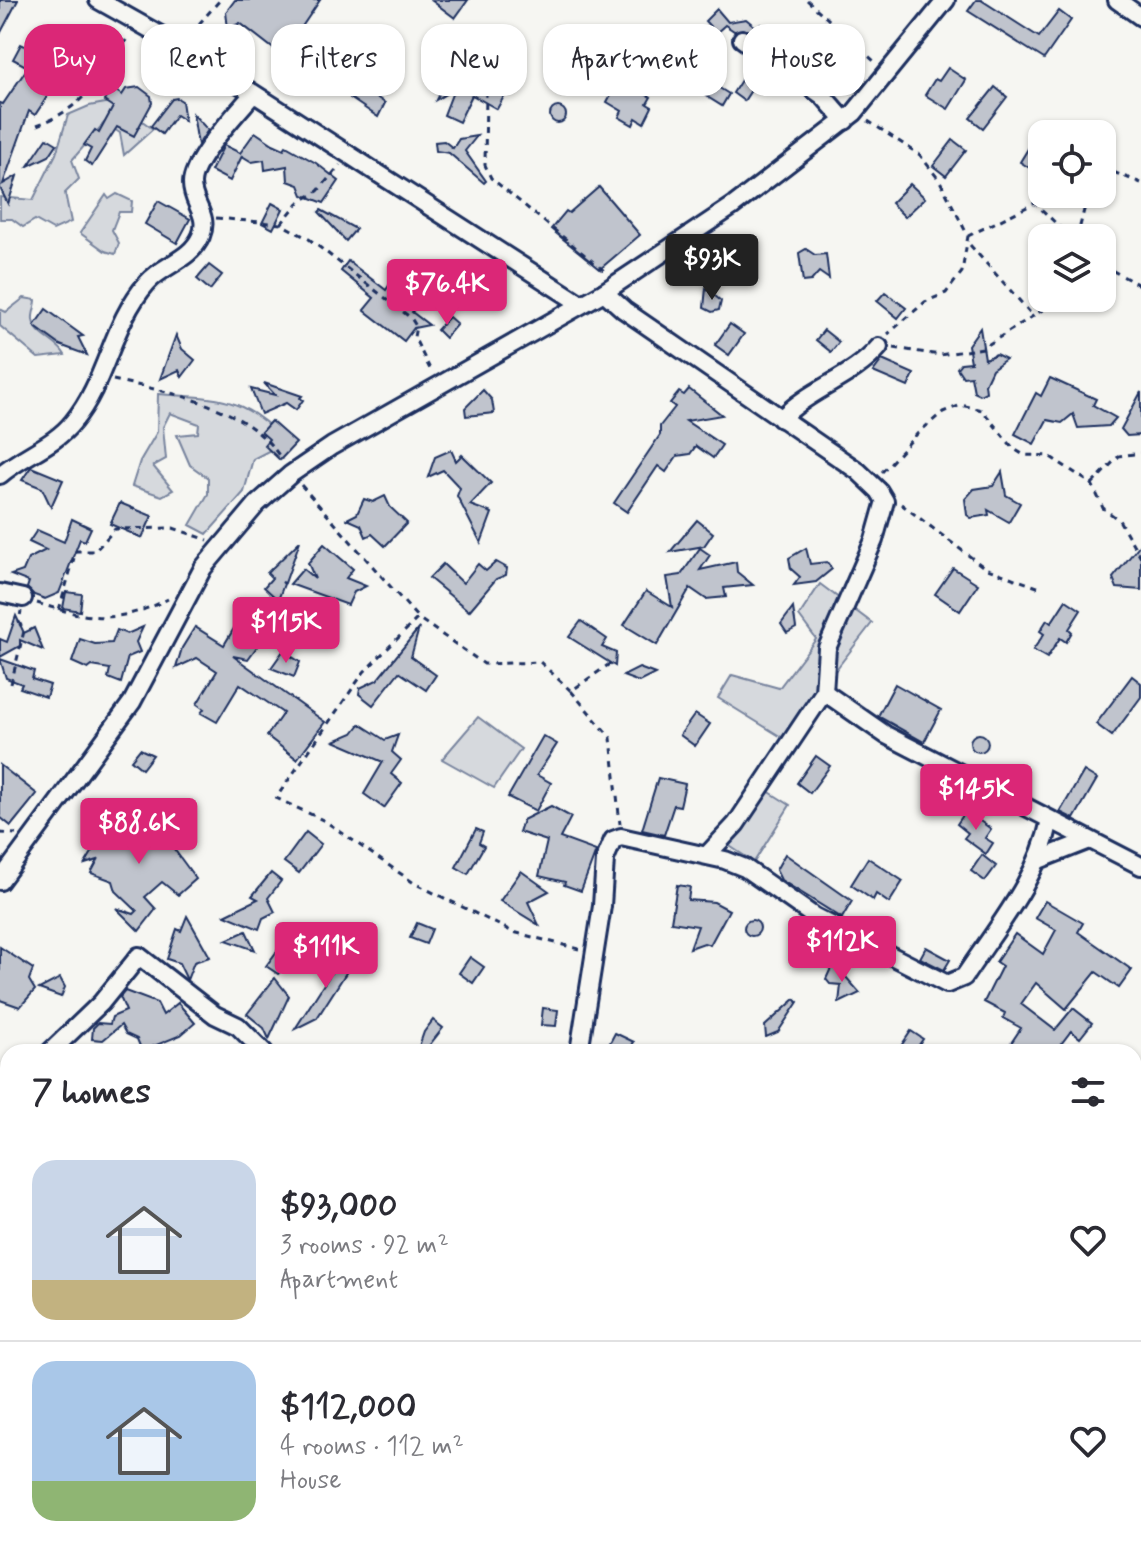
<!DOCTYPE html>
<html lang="en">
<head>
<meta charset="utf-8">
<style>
	body { margin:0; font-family:Mynerve,sans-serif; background:#f2f2f3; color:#2b2b33; height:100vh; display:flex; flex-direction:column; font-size:30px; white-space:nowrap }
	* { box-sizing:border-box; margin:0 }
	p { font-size:26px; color:#7c7c81 }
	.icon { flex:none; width:44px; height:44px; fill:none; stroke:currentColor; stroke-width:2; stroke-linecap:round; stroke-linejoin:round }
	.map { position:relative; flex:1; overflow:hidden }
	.panel { position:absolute; left:0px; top:1044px; width:1142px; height:514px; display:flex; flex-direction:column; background:#fff; border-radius:24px 24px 0 0; box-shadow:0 2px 6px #0004 }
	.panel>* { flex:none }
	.top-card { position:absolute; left:24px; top:24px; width:1094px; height:72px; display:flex; gap:16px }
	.tools { position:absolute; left:1028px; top:120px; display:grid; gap:16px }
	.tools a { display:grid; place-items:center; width:88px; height:88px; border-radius:16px; background:#fff; box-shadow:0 2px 6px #0004; font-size:40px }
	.price { position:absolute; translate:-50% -68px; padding:0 18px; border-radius:8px; background:#db2777; color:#fff; font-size:26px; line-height:52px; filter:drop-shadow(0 2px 4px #0008) }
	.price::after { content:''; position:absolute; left:50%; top:48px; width:24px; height:18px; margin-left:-12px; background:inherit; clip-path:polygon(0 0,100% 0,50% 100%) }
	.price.selected { background:#222; color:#fff }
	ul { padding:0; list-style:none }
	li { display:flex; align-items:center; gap:24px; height:200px; padding:0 32px }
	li+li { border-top:2px solid #e1e1e2 }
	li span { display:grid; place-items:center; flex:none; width:224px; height:160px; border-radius:24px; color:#555 }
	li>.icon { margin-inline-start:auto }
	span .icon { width:96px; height:96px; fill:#fffc; stroke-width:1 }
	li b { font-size:34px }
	h2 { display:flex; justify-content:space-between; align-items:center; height:96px; padding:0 32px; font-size:34px }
	.pill { padding:0 28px; border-radius:24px; background:#fff; box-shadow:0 2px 6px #0004; font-size:28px; line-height:72px }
	.pill.selected { background:#db2777; color:#fff }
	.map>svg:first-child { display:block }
</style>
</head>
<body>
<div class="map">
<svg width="1141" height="1557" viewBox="0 0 1141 1557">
	<rect width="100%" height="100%" fill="#f6f6f2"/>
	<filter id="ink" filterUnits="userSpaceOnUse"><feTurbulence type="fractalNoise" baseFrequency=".0125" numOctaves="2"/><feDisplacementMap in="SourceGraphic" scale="16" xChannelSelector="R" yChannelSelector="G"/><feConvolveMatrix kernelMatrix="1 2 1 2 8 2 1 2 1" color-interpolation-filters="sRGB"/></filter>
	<g filter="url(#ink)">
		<!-- green -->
		<g fill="#d6d9dd" stroke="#78849e" stroke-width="2">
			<path d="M116,101L153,129L124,155L120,133L104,123L72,160L79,179L65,193L71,222L53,230L35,220L23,227L12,219H0V197L33,200L56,154L68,115L89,106Z"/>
			<path d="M117,194L132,201L131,212H119L112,230L119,243L115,254L105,251L80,233L106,195L109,199Z"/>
			<path d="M24,298L36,300C36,306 32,314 33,320C35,336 58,341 65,355L38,358L0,326V309L6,312Z"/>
			<path d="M158,394C219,399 242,394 286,442L253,459L244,492L207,534L190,525L208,494V478L190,465L177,435L198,433L199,424L170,413L163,427L166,459L153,466L173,490L162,496L132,486L140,461L157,432Z"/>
			<path d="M820,584L872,623L783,738L718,698L732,675L779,688L816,639L799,616Z"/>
			<path d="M478,717L521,749L494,788L442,759Z"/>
			<path d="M760,786L790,805L754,862L725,843Z"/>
		</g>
		<!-- building -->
		<g fill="#c0c4cd" stroke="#1b2f5e" stroke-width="2">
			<path d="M0,0H18L0,34Z"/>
			<path d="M235,0H320L293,40L294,48L284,60L281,42L275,50L240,23L228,29L226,12Z"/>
			<path d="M431,0H468L455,18Z"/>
			<path d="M976,0H981L1039,37L1059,11L1071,20L1044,59L968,11Z"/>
			<path d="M717,9L728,22L746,19L757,28L761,24L781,40L775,48L748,30L734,31L725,25L716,33L705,21Z"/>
			<path d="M335,31L361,59L358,63L331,45Z"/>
			<path d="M66,40L88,48L71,94L53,88L35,115L29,111L3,184L17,176L8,204L0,188V103L3,104L28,67L13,59L21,44L47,57L51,49L61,54Z"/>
			<path d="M495,47L499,56L494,63L516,75L497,109L472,95L459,122L444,115L454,89L436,100L449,73L435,69L431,61L442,57L456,71L466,56L477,64L489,48Z"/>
			<path d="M948,68L966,80L948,109L925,95L935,79L939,81Z"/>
			<path d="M743,77L755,84L744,101L733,93Z"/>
			<path d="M708,81L729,94L722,106L701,93Z"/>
			<path d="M357,84L385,103L378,117L350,98Z"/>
			<path d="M631,86L651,97L647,104L652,107L644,123L636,118L633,125L619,117L622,111L607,102L615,87L627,93Z"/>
			<path d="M139,87L151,96L152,103L134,136L117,127L92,166L85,161L91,149L84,145L95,130L99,133L113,107L104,101L112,88L122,95L126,89Z"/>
			<path d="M995,87L1007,97L983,128L970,118Z"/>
			<path d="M177,98L182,101L185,121L176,115L162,134L151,126L172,99Z"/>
			<circle cx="558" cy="115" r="8"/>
			<path d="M193,114L208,130L198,145Z"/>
			<path d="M255,132L273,144L284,149L286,146L316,163L339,181L324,203L303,195L299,185L288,181L287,166L265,170L264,160L252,162L242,156L230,181L211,171L224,145L240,153Z"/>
			<path d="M477,136L465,151L486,181L484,183L449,153L436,151L435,142L444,141L453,148L459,139Z"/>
			<path d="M47,138L57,144L49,156L28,166Z"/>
			<path d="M1034,139L1042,144V163L1036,172L1020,162Z"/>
			<path d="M953,140L966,150L946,176L933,166Z"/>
			<path d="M910,184L925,198L905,217L891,203Z"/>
			<path d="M599,187L640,235L600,269L551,229L566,211L569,213Z"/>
			<path d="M158,201L190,219L177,243L145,224Z"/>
			<path d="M272,203L283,209L273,229L262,223Z"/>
			<path d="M321,210L356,229L346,241L319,212Z"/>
			<path d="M806,249L815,255L826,254L829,279L819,272L811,281L803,282L799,253Z"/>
			<circle cx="729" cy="269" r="9"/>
			<path d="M348,261L386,290L390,284L399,291L410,276L421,285L410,299L418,304L412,312L429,325L414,328L404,341L364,310L374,298L341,271Z"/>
			<path d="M209,265L222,275L210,290L197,279Z"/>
			<path d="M706,288L721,301L719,310L712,312L704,308Z"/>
			<path d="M885,292L906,308L898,318L877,301Z"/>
			<path d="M46,309L83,336L78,337L87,355L60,345L34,326Z"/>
			<path d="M449,317L457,324L445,338L437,330Z"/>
			<path d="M730,324L744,334L729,355L715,345Z"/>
			<path d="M980,328L985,359L996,354L1006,359L992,369L985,384L986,392L980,395L974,392L971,376L963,377L957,368L961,363L971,362L968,345Z"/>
			<path d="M824,330L839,342L831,352L816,340Z"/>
			<path d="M176,335L182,349L195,360L182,377L179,370L160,379Z"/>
			<path d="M882,360L914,374L908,387L873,372Z"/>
			<path d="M1050,378L1096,399L1093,405L1116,418L1109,426L1078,428L1073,414L1062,423L1047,420L1034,444L1015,434L1036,393L1041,396Z"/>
			<path d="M264,383L302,396L300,398L303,400L296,410L286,403L261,414L251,389L275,395Z"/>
			<path d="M689,389L722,415L686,421L722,445L713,458L696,446L690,454L677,456L666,472L658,466L627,512L614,503L660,435V426L675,407L670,403L679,392L684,395Z"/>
			<path d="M483,390L492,400L494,413L466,416L465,408Z"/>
			<path d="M1141,392V435L1127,436L1121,429Z"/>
			<path d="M271,421L296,443L280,460L264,445L269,439L261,432Z"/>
			<path d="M451,450L456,461L462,455L491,483L470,505L492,513L481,543L457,496L460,488L443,470L428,477L435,457Z"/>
			<path d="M31,467L63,480L51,507L42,488L22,480Z"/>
			<path d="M1002,472L1006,495L1020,503L1009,522L988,510L989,515L971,518L967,515L965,499L974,489L993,486Z"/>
			<path d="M385,496L390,507L407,523L385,546L372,534L366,537L361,525L347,519L357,514L364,499L373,502Z"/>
			<path d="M120,503L152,516L142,538L110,524Z"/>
			<path d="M72,519L91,528L85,541L80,539L59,593L45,599L34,595L27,588L29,582L11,575L23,571L28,559L46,550L29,542L37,530L64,542Z"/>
			<path d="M697,520L713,533L704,546L670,552Z"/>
			<path d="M300,541L285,583L282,582L284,584L278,600L264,587L272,578L267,573Z"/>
			<path d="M1141,543V590L1117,588L1113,578Z"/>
			<path d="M324,544L353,569L346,578L366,586L354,592L348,605L290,584L303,569L315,579L308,563Z"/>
			<path d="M700,548L710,555L700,570L736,562L737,572L753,585L724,588L726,597L706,599L690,588L657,645L624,625L646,591L672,607L667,577L681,575Z"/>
			<path d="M806,548L810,564L827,562L832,569L816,582L794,585L800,577L791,569L789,558Z"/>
			<path d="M496,562L507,568L506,575L496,579L469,611L429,578L443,564L463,583L478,564L486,571Z"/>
			<path d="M953,568L978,584L960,611L935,594Z"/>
			<path d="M66,592L82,594L80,611L63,608Z"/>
			<path d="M1066,600L1081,610L1069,629L1072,632L1066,642L1060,638L1047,658L1033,650L1044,634L1040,631L1047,620L1051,623Z"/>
			<path d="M309,605L330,622L318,635L299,618Z"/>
			<path d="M793,608L796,628L787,633L781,624Z"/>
			<path d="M253,610L273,625L248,659L233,656L325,722L297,759L267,736L283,713L240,684L217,722L201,713L204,709L197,704L217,671L197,658L176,668L182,648L195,627L224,645L242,615L246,618Z"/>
			<path d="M16,616L24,633L34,628L43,650L20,640V646L0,657V639L7,642Z"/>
			<path d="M581,621L607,639L602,647L616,653L615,666L569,637Z"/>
			<path d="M143,627L136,642L140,652L128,657L121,683L108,678L110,669L92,666L88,669L72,662L80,639L95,644L112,643L117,630L127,634Z"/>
			<path d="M419,628L411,657L436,675L426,690L399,672L373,705L359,694L360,688L377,680Z"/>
			<path d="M283,651L300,662L294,677L271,668Z"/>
			<path d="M0,659L34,671L32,679L50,685L46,697L20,688L22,684L6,678Z"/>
			<path d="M639,668L655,674L639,682L623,676Z"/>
			<path d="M1132,676L1141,683V697L1112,736L1096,724Z"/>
			<path d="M895,684L941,710L924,742L878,716Z"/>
			<path d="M695,714L710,724L695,746L680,735Z"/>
			<path d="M360,724L385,740L398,735L392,752L401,760L391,774L402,783L384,808L364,794L383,762L334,741L353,733Z"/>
			<circle cx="979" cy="743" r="9"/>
			<path d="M543,736L557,744L537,775L551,783L536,811L508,797Z"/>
			<path d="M140,749L153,755L142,769L131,760Z"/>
			<path d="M816,756L830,766L810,793L797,783Z"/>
			<path d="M0,765L37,794L11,826L0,817Z"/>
			<path d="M1084,771L1097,779L1074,819L1060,812Z"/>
			<path d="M658,778L685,784L680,806L674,805L664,835L642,830Z"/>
			<path d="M551,806L571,817L560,838L596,851L581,891L564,885L565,882L539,876L547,841L519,832L523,820Z"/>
			<path d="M966,811L991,829L985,838L993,843L986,854L964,838L968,833L957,824Z"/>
			<path d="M136,817L149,822L152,819L196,879L178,895L162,882L145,897L156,909L139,931L116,908L134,914L137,911L116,891L113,881L91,873L98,860L85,864L111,821L131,831Z"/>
			<path d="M476,829L483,832L479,843L484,846L468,874L456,867Z"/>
			<path d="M306,832L321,844L299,873L284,862Z"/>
			<path d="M785,854L852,901L842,918L781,880L776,870Z"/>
			<path d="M982,855L996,866L985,881L971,871Z"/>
			<path d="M868,858L903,881L889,903L876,894L873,900L851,885Z"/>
			<path d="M521,871L549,891L528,902L539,925L500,901Z"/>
			<path d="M271,873L281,881L268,898L275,912L263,918L259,929L225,915L258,899L252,896Z"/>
			<path d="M677,885L690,887L688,900L714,902L729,910L710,945L704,943L690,948L698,926L671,922Z"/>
			<path d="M1045,901L1083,923L1078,932L1132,970L1119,988L1096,972L1066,1009L1036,983L1021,1004L1055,1030L1073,1008L1092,1023L1080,1038L1071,1031L1055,1052H1005L1021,1028L1003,1018L1005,1013L984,1002L1002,966L996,962L1015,934L1043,954L1056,930L1035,918Z"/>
			<path d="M187,916L210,957L194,962L187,980L179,963L167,959L177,929L181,931Z"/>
			<circle cx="752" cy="928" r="8"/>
			<path d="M417,923L432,929L426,944L410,938Z"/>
			<path d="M246,931L255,950L226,940Z"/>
			<path d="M807,933L820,942L810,956L797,948Z"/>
			<path d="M283,943L298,954L278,974L266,966Z"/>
			<path d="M0,947L33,969L29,980L35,990L20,1007L0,1000Z"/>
			<path d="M926,947L950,960L944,970L920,958Z"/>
			<path d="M322,955L351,965L317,1018L295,1029L331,973Z"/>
			<path d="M470,957L484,967L473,983L459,973Z"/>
			<path d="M831,968H838L860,993L839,1003L841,985L830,984L826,979Z"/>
			<path d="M60,978L65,987L61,997L39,989Z"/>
			<path d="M275,978L289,996L269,1039L264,1028L247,1014Z"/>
			<path d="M125,991L157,1003L163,1015L178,1003L195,1023L181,1035L142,1051L137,1039L126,1034L121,1025L103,1040L92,1039L93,1028L98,1023L110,1024L112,1017L126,1011L120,997Z"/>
			<path d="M795,999L798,1002L778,1032L766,1037L765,1026Z"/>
			<path d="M543,1008L558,1010L556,1026L541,1025Z"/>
			<path d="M433,1020L443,1028L424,1052H417L424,1032Z"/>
			<path d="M911,1031L923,1039L914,1052H897Z"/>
			<path d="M615,1033L634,1042L628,1052H605Z"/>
		</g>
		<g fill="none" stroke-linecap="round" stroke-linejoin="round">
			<!-- street casing -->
			<g stroke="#1b2f5e" stroke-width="22">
				<g id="street">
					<path d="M98,0L180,46L581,304"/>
					<path d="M1117,0L1141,17"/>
					<path d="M742,39L823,96L845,121"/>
					<path d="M604,292L624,310L858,471L879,491L885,501L874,540L827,648L824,692L736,824L708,854"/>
					<path d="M781,419C809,389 853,378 879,347"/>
					<path d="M0,475C23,455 54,446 73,422C107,381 111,324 147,283C163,264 190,261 201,236C210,215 192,204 192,184C192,160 237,113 253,94"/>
					<path d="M0,593L23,598"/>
					<path d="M824,692L886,735L1141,866"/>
					<path d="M1041,859L1087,841"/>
					<path d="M0,881L132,702L203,568L257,504L291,474L332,446L604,292L733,206L854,113L946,0"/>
					<path d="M50,1052L101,1003L139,956L215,1015L238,1026L264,1052"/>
					<path d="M579,1052L602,906L605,859L613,840L621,837L725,860L745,868L815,917L947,984L964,977C997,927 1038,879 1050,820"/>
					<path d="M0,1089L8,1083"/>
					<path d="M1134,1288L1141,1274"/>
					<path d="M0,1504L8,1506"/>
					<path d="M74,1550L87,1557"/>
					<path d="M925,1557L931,1550"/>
				</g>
			</g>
			<!-- path -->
			<g stroke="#1b2f5e" stroke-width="3" stroke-dasharray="6 6" stroke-linecap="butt">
				<path d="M807,0L875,62"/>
				<path d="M191,33L220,0"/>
				<path d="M486,91L485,165L491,178L608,274"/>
				<path d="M868,121L920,155L940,181L968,236L962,272L946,293L925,302L888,334"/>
				<path d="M37,125C86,108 100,76 129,36"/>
				<path d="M1102,171L1108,170L1141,183"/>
				<path d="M216,218L281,224L309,239L411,318L416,326L414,337L431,371"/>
				<path d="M281,224L298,203L318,191L340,165"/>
				<path d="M968,236L1035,203L1071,238"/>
				<path d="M1077,238L1088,194"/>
				<path d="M970,245L1034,317"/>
				<path d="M1102,265L1141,286"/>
				<path d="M894,348L940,355L983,348L1061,298"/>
				<path d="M113,380C172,393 248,405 282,460"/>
				<path d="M882,472L918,433L943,412L961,405L982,410L1014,449L1024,455L1049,456L1092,484L1103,508L1119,520L1141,558"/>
				<path d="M1092,484L1119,456L1141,453"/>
				<path d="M301,485L418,618"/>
				<path d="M901,504L985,568L1040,588"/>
				<path d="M37,603C89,619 117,625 168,599"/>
				<path d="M59,610L76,551H95L115,529L173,528L208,540"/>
				<path d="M11,684L24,631L19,622L21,611"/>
				<path d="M571,691L611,738L620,824"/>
				<path d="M0,833L16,834"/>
				<path d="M579,949L513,932L414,883L325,821L276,798L364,672L418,618L484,664L540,662L571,691L611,663"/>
				<path d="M1134,1169L1141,1165"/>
				<path d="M293,1550L309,1557"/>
				<path d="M786,1550L789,1557"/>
				<path d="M365,1557L367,1550"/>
			</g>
			<!-- street -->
			<use href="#street" stroke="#f6f6f2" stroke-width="16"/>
			<!-- rail -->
			<g stroke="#1b2f5e" stroke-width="5" stroke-dasharray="12 6" stroke-linecap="butt">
				<path d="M1134,1290H1141"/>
				<path d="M0,1370L8,1364"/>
			</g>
		</g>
	</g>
</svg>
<div class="tools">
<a><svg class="icon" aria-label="locate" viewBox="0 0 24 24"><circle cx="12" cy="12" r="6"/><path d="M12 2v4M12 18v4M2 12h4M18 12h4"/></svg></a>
<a><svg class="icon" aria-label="layers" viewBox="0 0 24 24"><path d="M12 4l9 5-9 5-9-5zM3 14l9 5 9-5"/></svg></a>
</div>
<b class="price selected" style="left:712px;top:302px">$93K</b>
<b class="price" style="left:447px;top:327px">$76.4K</b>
<b class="price" style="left:286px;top:665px">$115K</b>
<b class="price" style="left:976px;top:832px">$145K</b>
<b class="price" style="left:139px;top:866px">$88.6K</b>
<b class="price" style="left:842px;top:984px">$112K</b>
<b class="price" style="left:326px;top:990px">$111K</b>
<div class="top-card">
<a class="pill selected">Buy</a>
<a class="pill">Rent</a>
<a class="pill">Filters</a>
<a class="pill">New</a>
<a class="pill">Apartment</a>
<a class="pill">House</a>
</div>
<section class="panel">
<h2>7 homes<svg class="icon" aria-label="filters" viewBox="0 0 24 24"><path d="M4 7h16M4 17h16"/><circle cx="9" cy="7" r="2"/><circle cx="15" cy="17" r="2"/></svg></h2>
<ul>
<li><span style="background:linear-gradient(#c9d6e8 75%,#c2b280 0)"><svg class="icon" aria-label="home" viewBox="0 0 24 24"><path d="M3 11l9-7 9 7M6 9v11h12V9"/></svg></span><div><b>$93,000</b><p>3 rooms · 92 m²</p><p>Apartment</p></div><svg class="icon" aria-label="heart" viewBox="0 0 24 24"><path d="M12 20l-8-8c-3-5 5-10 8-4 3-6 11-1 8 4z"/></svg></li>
<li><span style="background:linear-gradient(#a9c7e8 75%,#8fb573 0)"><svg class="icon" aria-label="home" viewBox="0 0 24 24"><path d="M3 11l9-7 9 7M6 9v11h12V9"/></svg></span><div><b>$112,000</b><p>4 rooms · 112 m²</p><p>House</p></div><svg class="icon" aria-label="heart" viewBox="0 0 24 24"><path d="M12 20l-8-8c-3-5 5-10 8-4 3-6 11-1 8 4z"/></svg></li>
</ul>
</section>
</div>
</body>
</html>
